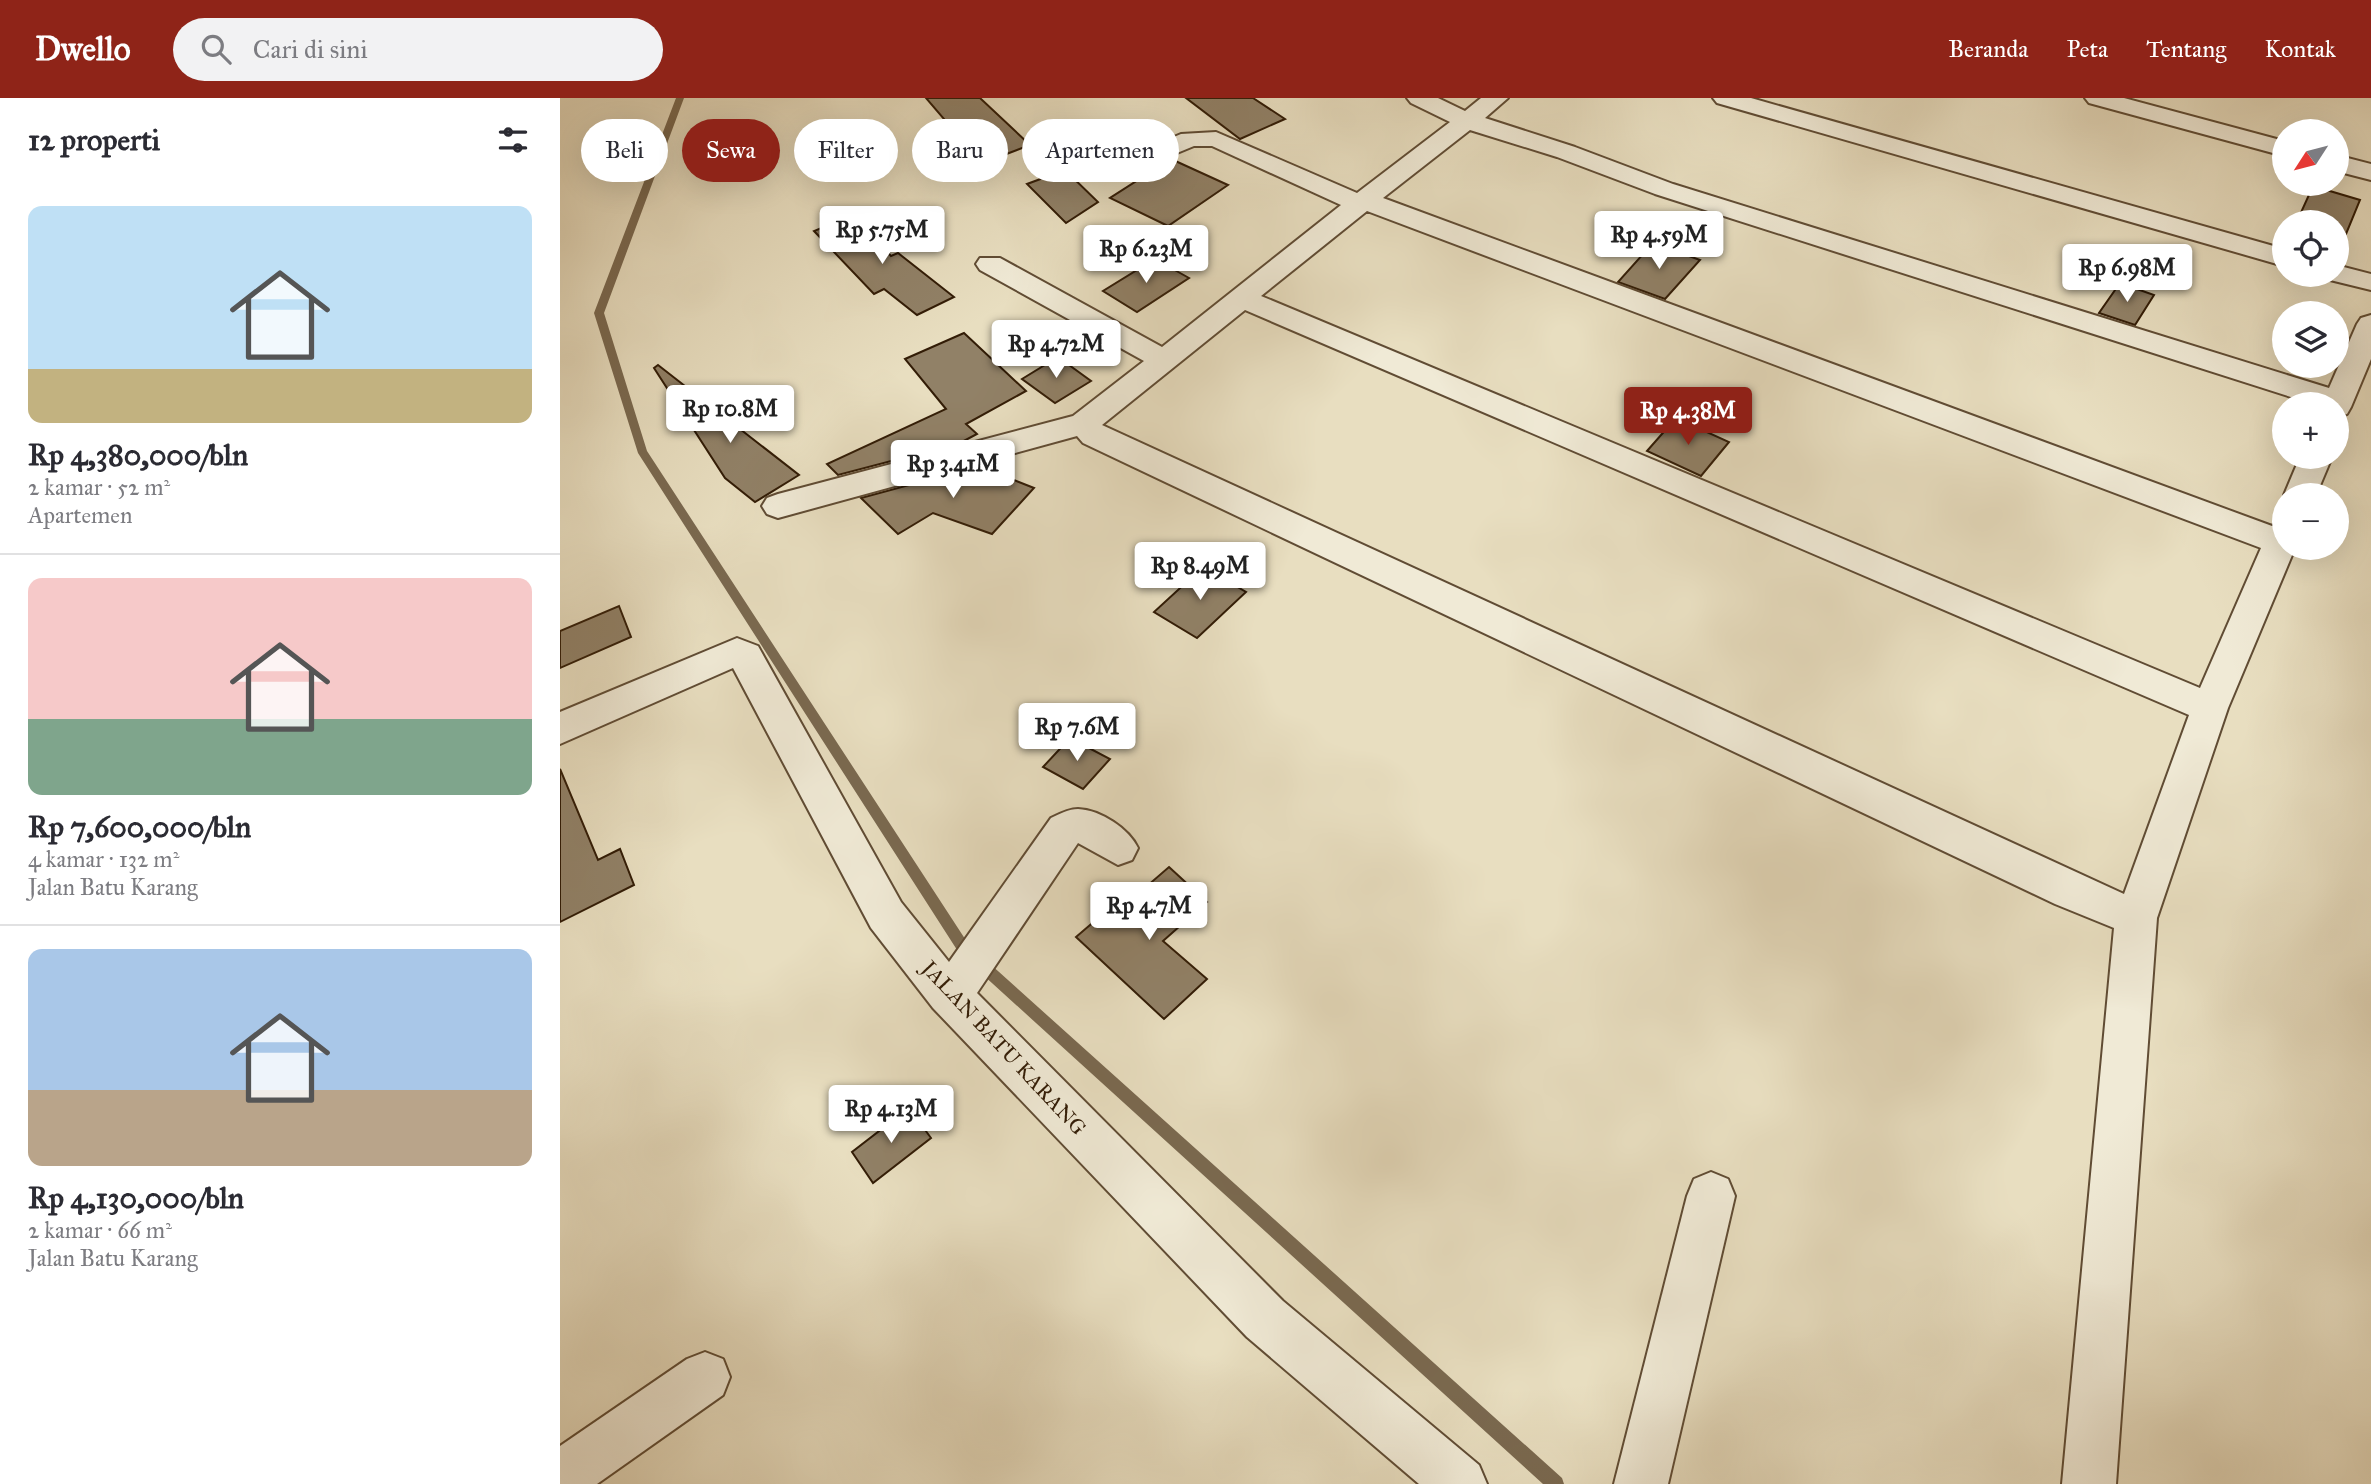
<!DOCTYPE html>
<html lang="id">
<head>
<meta charset="utf-8">
<style>
	body { margin:0; font-family:"IM FELL Great Primer",serif; background:#f2f2f3; color:#2b2b33; height:100vh; display:flex; flex-direction:column; font-size:26px; white-space:nowrap }
	* { box-sizing:border-box; margin:0 }
	p { font-size:23px; color:#7c7c81 }
	.icon { flex:none; width:38px; height:38px; fill:none; stroke:currentColor; stroke-width:2; stroke-linecap:round; stroke-linejoin:round }
	.map { position:relative; flex:1; overflow:hidden }
	.sheet { display:flex; flex-direction:column; background:#fff; width:560px }
	.sheet>* { flex:none }
	.top-card { position:absolute; left:21px; top:21px; width:665px; height:63px; display:flex; gap:14px }
	.needle { width:46px; rotate:234deg }
	.buttons { position:absolute; left:1712px; top:21px; display:grid; gap:14px }
	.buttons a { display:grid; place-items:center; width:77px; height:77px; border-radius:50%; background:#fff; box-shadow:0 7px 28px #0002; font-size:35px }
	.price { position:absolute; translate:-50% -60px; padding:0 16px; border-radius:7px; background:#fff; color:#222; font-size:23px; line-height:46px; filter:drop-shadow(0 2px 4px #0008) }
	.price::after { content:''; position:absolute; left:50%; top:42px; width:21px; height:16px; margin-left:-10px; background:inherit; clip-path:polygon(0 0,100% 0,50% 100%) }
	.price.on { background:#8f2418; color:#fff }
	ul { padding:0; list-style:none }
	li { display:grid; align-content:center; gap:14px; height:371px; padding:0 28px }
	li+li { border-top:2px solid #e1e1e2 }
	li span { display:grid; place-items:center; height:217px; border-radius:14px; color:#555 }
	li>.icon { margin-inline-start:auto }
	span .icon { width:126px; height:126px; fill:#fffc; stroke-width:1 }
	li b { font-size:30px }
	h2 { display:flex; justify-content:space-between; align-items:center; height:84px; padding:0 28px; font-size:30px }
	.chip { padding:0 24px; border-radius:32px; background:#fff; box-shadow:0 7px 28px #0002; font-size:24px; line-height:63px }
	.chip.on { background:#8f2418; color:#fff }
	header { display:flex; align-items:center; gap:42px; box-sizing:border-box; height:98px; padding:0 35px; background:#8f2418; color:#fff }
	header strong { font-size:33px }
	nav { display:flex; gap:38px; margin-inline-start:auto; font-size:24px }
	.search { width:490px; height:63px; background:#f2f2f3; display:flex; align-items:center; gap:18px; box-sizing:border-box; padding:0 24px; border-radius:38px; color:#7c7c81; font-size:26px }
	main { display:flex; flex:1; min-height:0 }
	.map>svg:first-child { display:block }
</style>
</head>
<body>
<header>
<strong>Dwello</strong>
<div class="search"><svg class="icon" aria-label="search" viewBox="0 0 24 24"><circle cx="10" cy="10" r="6"/><path d="M15 15l6 6"/></svg>Cari di sini</div>
<nav><a>Beranda</a><a>Peta</a><a>Tentang</a><a>Kontak</a></nav>
</header>
<main>
<section class="sheet">
<h2>12 properti<svg class="icon" aria-label="filters" viewBox="0 0 24 24"><path d="M4 7h16M4 17h16"/><circle cx="9" cy="7" r="2"/><circle cx="15" cy="17" r="2"/></svg></h2>
<ul>
<li><span style="background:linear-gradient(#bfe0f5 75%,#c2b280 0)"><svg class="icon" aria-label="home" viewBox="0 0 24 24"><path d="M3 11l9-7 9 7M6 9v11h12V9"/></svg></span><div><b>Rp 4,380,000/bln</b><p>2 kamar · 52 m²</p><p>Apartemen</p></div></li>
<li><span style="background:linear-gradient(#f6c9c9 65%,#7fa58c 0)"><svg class="icon" aria-label="home" viewBox="0 0 24 24"><path d="M3 11l9-7 9 7M6 9v11h12V9"/></svg></span><div><b>Rp 7,600,000/bln</b><p>4 kamar · 132 m²</p><p>Jalan Batu Karang</p></div></li>
<li><span style="background:linear-gradient(#a9c7e8 65%,#b9a48a 0)"><svg class="icon" aria-label="home" viewBox="0 0 24 24"><path d="M3 11l9-7 9 7M6 9v11h12V9"/></svg></span><div><b>Rp 4,130,000/bln</b><p>2 kamar · 66 m²</p><p>Jalan Batu Karang</p></div></li>
</ul>
</section>
<div class="map">
<svg width="1811" height="1386" viewBox="0 0 1811 1386">
	<rect width="100%" height="100%" fill="#e8dec0"/>
	<filter id="stains"><feTurbulence type="fractalNoise" baseFrequency=".00286" numOctaves="4"/><feColorMatrix values="0 0 0 0 .2 0 0 0 0 .09 0 0 0 0 .02 0 0 0 .5 -.17"/></filter>
	<radialGradient id="worn" r=".72"><stop offset=".6" stop-color="#630" stop-opacity="0"/><stop offset="1" stop-color="#630" stop-opacity=".3"/></radialGradient>
	<g fill="none" stroke-linecap="round" stroke-linejoin="round">
		<!-- stream -->
		<path fill="#7a6950" fill-rule="evenodd" d="M116,0H124L44,215L87,353L409,847L1002,1380L1004,1386H983L399,855L78,355L34,215Z"/>
	</g>
	<!-- building -->
	<g fill="#918167" stroke="#321c06" stroke-width="2">
		<path d="M366,0H420L470,47L428,63L405,40L401,41Z"/>
		<path d="M626,0H693L725,21L680,41Z"/>
		<path d="M611,61L668,87L608,128L550,100Z"/>
		<path d="M505,72L538,104L506,125L467,86Z"/>
		<path d="M1753,88L1800,102L1786,136L1776,133V124L1738,121Z"/>
		<path d="M293,117L331,158L338,155L394,199L357,217L324,191L314,196L254,133Z"/>
		<path d="M1093,145L1140,162L1105,201L1058,184Z"/>
		<path d="M595,161L629,180L577,214L543,193Z"/>
		<path d="M1560,185L1594,197L1575,227L1539,215Z"/>
		<path d="M404,235L466,293L406,326L417,336L400,345L278,377L267,366L386,311L345,261Z"/>
		<path d="M498,259L531,283L495,305L462,281Z"/>
		<path d="M98,267L239,377L195,404L165,380L94,270Z"/>
		<path d="M1116,320L1169,344L1141,378L1087,353Z"/>
		<path d="M419,368L474,390L432,436L373,415L338,436L301,400Z"/>
		<path d="M643,469L686,494L637,540L594,514Z"/>
		<path d="M59,508L71,539L0,570V533Z"/>
		<path d="M510,640L550,661L523,691L483,669Z"/>
		<path d="M0,671L38,762L60,751L74,787L0,824Z"/>
		<path d="M609,769L647,804L603,843L647,881L604,921L516,839L558,803L564,808Z"/>
		<path d="M349,1010L371,1040L313,1085L292,1054Z"/>
	</g>
	<g fill="none" stroke-linecap="round" stroke-linejoin="round">
		<!-- minor casing -->
		<g stroke="#604c34" stroke-width="4">
			<g id="minor">
				<path d="M847,0H878L905,13L921,0H948L925,20L1015,49L1113,86L1769,290L1797,226L1801,220L1811,217V261L1791,309L1787,316L1776,319V306H1753L1095,96L997,59L910,32L823,100L1712,428L1724,424V450H1735L1668,610L1597,820L1556,1386H1502L1554,830L1495,806L523,345L517,338L218,420L207,416L202,408L207,400L218,396L513,318L584,263L420,172L416,166L420,160H440L602,249L781,107L652,48H634L559,79L550,76L546,71L550,66L621,36L656,34L797,95L890,24L851,5ZM807,113L1701,450L1640,590L701,198ZM685,212L1629,617L1564,796L542,327Z"/>
				<path d="M1153,0H1191L1724,151V168L1157,5Z"/>
				<path d="M1525,0H1564L1724,43V58L1529,5Z"/>
				<path d="M1776,57L1811,66V82L1776,73Z"/>
				<path d="M1776,167L1811,176V192L1766,181L1763,177H1776Z"/>
				<path d="M1740,359H1772L1756,397H1724Z"/>
				<path d="M177,540L198,548L341,804L389,864L491,720C499,716 509,711 518,711C541,712 569,731 578,750L572,762L558,767L518,745L417,895L723,1203L919,1367L927,1386H859L687,1239L373,910L311,830L173,570L0,646V614Z"/>
				<path d="M1151,1074L1168,1081L1175,1098L1108,1386H1054L1127,1098L1134,1081Z"/>
				<path d="M145,1254L163,1261L170,1279L163,1297L37,1386H0V1348L127,1261Z"/>
			</g>
		</g>
		<!-- minor -->
		<use href="#minor" fill="#f0ead6" fill-rule="evenodd"/>
	</g>
	<g text-anchor="middle" stroke-width="7" stroke-linejoin="round" paint-order="stroke">
		<!-- street labels -->
		<g font-size="21" fill="#321c06" stroke="#f0ead6">
			<text transform="translate(444 950) rotate(47)" y="7">JALAN BATU KARANG</text>
		</g>
	</g>
	<rect width="100%" height="100%" filter="url(#stains)"/>
	<rect width="100%" height="100%" fill="url(#worn)"/>
</svg>
<div class="buttons">
<a><svg class="needle" viewBox="-14 -14 28 28"><path d="M0-13l5 13h-10z" fill="#e53935"/><path d="M0 13l5-13h-10z" fill="#7c7c81"/></svg></a>
<a><svg class="icon" aria-label="locate" viewBox="0 0 24 24"><circle cx="12" cy="12" r="6"/><path d="M12 2v4M12 18v4M2 12h4M18 12h4"/></svg></a>
<a><svg class="icon" aria-label="layers" viewBox="0 0 24 24"><path d="M12 4l9 5-9 5-9-5zM3 14l9 5 9-5"/></svg></a>
<a>+</a>
<a>−</a>
</div>
<b class="price" style="left:322px;top:168px">Rp 5.75M</b>
<b class="price" style="left:1099px;top:173px">Rp 4.59M</b>
<b class="price" style="left:586px;top:187px">Rp 6.23M</b>
<b class="price" style="left:1567px;top:206px">Rp 6.98M</b>
<b class="price" style="left:496px;top:282px">Rp 4.72M</b>
<b class="price" style="left:170px;top:347px">Rp 10.8M</b>
<b class="price on" style="left:1128px;top:349px">Rp 4.38M</b>
<b class="price" style="left:393px;top:402px">Rp 3.41M</b>
<b class="price" style="left:640px;top:504px">Rp 8.49M</b>
<b class="price" style="left:517px;top:665px">Rp 7.6M</b>
<b class="price" style="left:589px;top:844px">Rp 4.7M</b>
<b class="price" style="left:331px;top:1047px">Rp 4.13M</b>
<div class="top-card">
<a class="chip">Beli</a>
<a class="chip on">Sewa</a>
<a class="chip">Filter</a>
<a class="chip">Baru</a>
<a class="chip">Apartemen</a>
</div>
</div>
</main>
</body>
</html>
